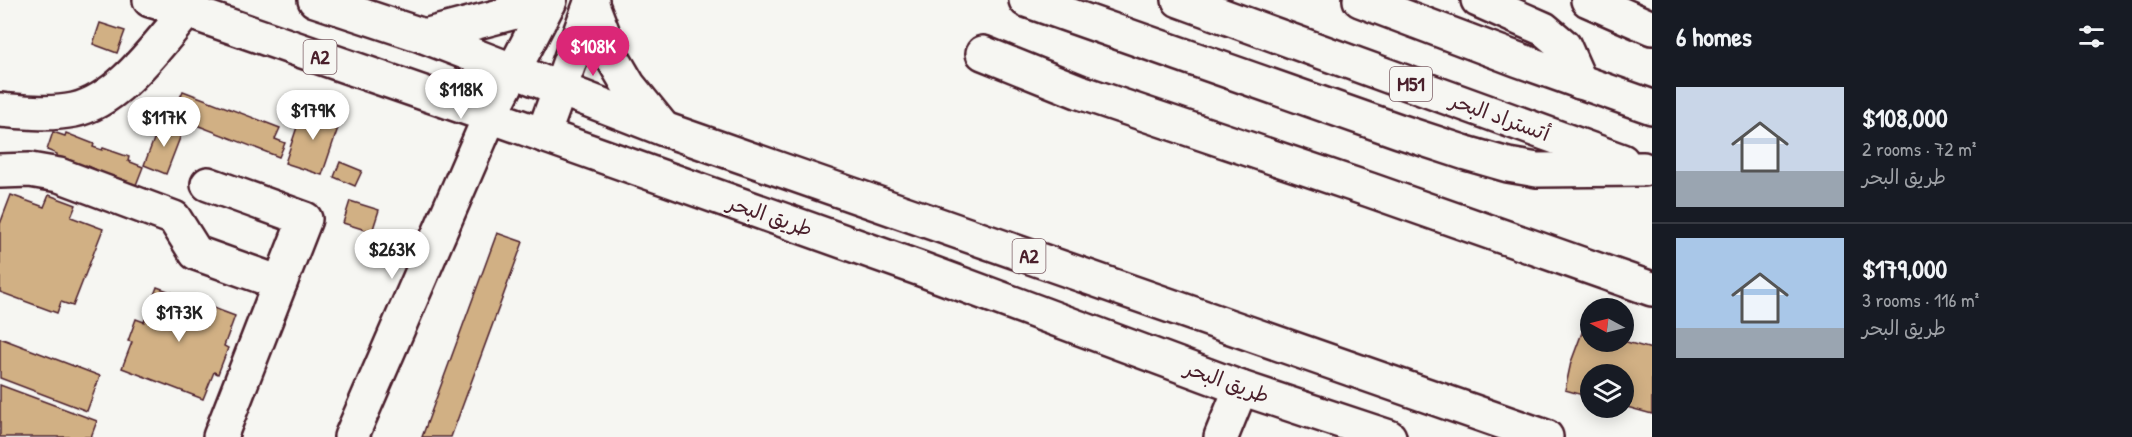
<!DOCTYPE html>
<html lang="en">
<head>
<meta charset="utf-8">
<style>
	body { margin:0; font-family:"Patrick Hand","Playpen Sans Arabic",sans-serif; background:#20242c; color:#f1f3f6; height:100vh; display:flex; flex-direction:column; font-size:22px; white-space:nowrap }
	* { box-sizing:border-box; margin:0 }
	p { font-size:20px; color:#9ea1a6 }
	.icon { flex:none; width:33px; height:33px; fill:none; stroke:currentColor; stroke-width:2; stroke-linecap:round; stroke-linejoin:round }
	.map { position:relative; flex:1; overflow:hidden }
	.panel { display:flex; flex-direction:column; background:#171b24; width:480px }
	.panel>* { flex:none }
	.needle { width:39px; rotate:277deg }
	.fabs { position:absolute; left:1580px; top:298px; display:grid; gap:12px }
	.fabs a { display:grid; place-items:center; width:54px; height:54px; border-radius:50%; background:#171b24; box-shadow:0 3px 15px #0003; font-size:30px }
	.price { position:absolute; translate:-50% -51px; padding:0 14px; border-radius:21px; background:#fff; color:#222; font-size:20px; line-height:39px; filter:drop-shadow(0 2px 3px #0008) }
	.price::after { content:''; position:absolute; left:50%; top:36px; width:18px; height:14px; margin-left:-9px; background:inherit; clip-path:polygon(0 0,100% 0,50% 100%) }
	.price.active { background:#db2777; color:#fff }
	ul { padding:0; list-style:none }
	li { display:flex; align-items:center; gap:18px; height:150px; padding:0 24px }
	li+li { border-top:2px solid #363941 }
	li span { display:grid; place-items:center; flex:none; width:168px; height:120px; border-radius:0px; color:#555 }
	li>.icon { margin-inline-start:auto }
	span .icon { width:72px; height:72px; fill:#fffc; stroke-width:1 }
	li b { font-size:26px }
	h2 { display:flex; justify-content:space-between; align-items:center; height:72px; padding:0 24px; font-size:26px }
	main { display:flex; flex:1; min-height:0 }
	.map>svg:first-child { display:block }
</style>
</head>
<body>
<main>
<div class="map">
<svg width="1652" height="437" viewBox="0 0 1652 437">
	<rect width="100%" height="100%" fill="#f6f6f2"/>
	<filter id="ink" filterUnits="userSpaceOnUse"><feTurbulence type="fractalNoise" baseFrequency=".0167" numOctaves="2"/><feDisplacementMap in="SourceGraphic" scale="12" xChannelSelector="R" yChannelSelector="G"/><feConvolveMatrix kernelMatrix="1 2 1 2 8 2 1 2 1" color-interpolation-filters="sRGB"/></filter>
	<g filter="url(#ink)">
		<!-- building -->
		<g fill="#d1b084" stroke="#4a1f2b" stroke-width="1.5">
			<path d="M100,23L125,31L117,53L93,44Z"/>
			<path d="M183,91L280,128L275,139L285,143L279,157L168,114L172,105L176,107Z"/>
			<path d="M304,106L341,119L322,175L285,163Z"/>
			<path d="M161,121L183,130L166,174L144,165Z"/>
			<path d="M53,132L65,136L66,133L94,144L93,147L102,150L103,148L129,157L128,161L143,167L136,185L121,179L120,181L94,171L95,169L86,165L84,168L57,157V154L47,150Z"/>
			<path d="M340,162L362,171L355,186L334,177Z"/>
			<path d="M11,195L44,207L49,195L76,205L71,217L103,229L73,306L61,302L57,313L0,292V224Z"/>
			<path d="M350,201L379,210L372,232L343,223Z"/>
			<path d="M497,233L523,242L451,437H422Z"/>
			<path d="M157,287L235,316L224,346L228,348L218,374L214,372L203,399L122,368L132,342L128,341L136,319L144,322Z"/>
			<path d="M1583,330L1590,332V342L1623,341L1652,349V414L1623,406V375H1590V397L1565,390L1571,362Z"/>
			<path d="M0,338L100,376L87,411L0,378Z"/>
			<path d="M0,385L97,421L91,437H0Z"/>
		</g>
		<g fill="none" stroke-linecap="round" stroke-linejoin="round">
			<!-- minor casing -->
			<g stroke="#4a1f2b" stroke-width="38">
				<g id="minor">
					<path d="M1588,0L1652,28"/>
					<path d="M983,53L1080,92L1370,190L1652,289"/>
					<path d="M0,110C24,112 50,115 74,110C120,100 157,45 187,11"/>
					<path d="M543,135L592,0"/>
					<path d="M0,171L30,170L59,175L174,218L196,253L280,283L220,437"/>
					<path d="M208,184L305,219L280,283"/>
					<path d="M351,437L490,116L550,0"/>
					<path d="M1221,437L1241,388"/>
				</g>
			</g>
			<!-- highway casing -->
			<g stroke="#4a1f2b" stroke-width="38">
				<g id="highway">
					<path d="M150,0L187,11L490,116L921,269L1241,388L1389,437"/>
					<path d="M315,0L424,36L664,129L1546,437"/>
					<path d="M1026,0L1399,131L1466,153L1508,165L1537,170L1643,169"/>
					<path d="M1179,0L1622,161"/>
					<path d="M1360,0L1519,60L1652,107"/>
					<path d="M1478,0L1544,29L1564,46L1580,82"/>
					<path d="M591,2L612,57L629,86L663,128"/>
					<path d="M424,36L549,3"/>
				</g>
			</g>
			<!-- minor -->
			<use href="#minor" stroke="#f6f6f2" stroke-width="33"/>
			<!-- highway -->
			<use href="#highway" stroke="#f6f6f2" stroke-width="33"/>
		</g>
	</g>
	<g text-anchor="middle" stroke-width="5" stroke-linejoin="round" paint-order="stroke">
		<!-- shield labels -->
		<g fill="#f6f6f2" stroke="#7e6067" stroke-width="1.5">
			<rect x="303.5" y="40" width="33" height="34" rx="4.5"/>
			<rect x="1390" y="67" width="42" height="34" rx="4.5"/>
			<rect x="1012.5" y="239" width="33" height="34" rx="4.5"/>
		</g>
		<g font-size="20" font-weight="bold" fill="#4a1f2b">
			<text x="320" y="64">A2</text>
			<text x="1411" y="91">M51</text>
			<text x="1029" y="263">A2</text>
		</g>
		<!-- street labels -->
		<g font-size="21" fill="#4a1f2b" stroke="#f6f6f2">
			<text transform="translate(1500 117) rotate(20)" y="7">أتستراد البحر</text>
			<text transform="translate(770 216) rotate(19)" y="7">طريق البحر</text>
			<text transform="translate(1227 382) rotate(20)" y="7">طريق البحر</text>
		</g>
	</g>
</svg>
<div class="fabs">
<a><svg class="needle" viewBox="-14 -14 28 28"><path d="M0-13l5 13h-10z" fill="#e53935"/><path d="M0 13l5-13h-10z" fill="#9ea1a6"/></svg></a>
<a><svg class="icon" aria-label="layers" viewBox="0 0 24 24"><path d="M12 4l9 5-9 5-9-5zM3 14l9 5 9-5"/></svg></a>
</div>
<b class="price active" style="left:593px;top:77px">$108K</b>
<b class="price" style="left:461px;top:120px">$118K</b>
<b class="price" style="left:313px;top:141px">$179K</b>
<b class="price" style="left:164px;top:148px">$117K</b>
<b class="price" style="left:392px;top:280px">$263K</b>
<b class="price" style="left:179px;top:343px">$173K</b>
</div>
<section class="panel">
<h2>6 homes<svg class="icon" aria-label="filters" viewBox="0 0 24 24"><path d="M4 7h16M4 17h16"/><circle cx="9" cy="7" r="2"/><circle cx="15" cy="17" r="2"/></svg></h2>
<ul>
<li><span style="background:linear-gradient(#c9d6e8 70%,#9aa5b1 0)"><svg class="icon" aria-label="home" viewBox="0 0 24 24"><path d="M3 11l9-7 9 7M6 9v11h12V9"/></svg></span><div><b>$108,000</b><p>2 rooms · 72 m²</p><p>طريق البحر</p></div></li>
<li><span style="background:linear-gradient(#a9c7e8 75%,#9aa5b1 0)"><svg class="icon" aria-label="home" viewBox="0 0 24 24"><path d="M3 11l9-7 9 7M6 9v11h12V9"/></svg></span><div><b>$179,000</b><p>3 rooms · 116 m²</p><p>طريق البحر</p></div></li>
</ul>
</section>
</main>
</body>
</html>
